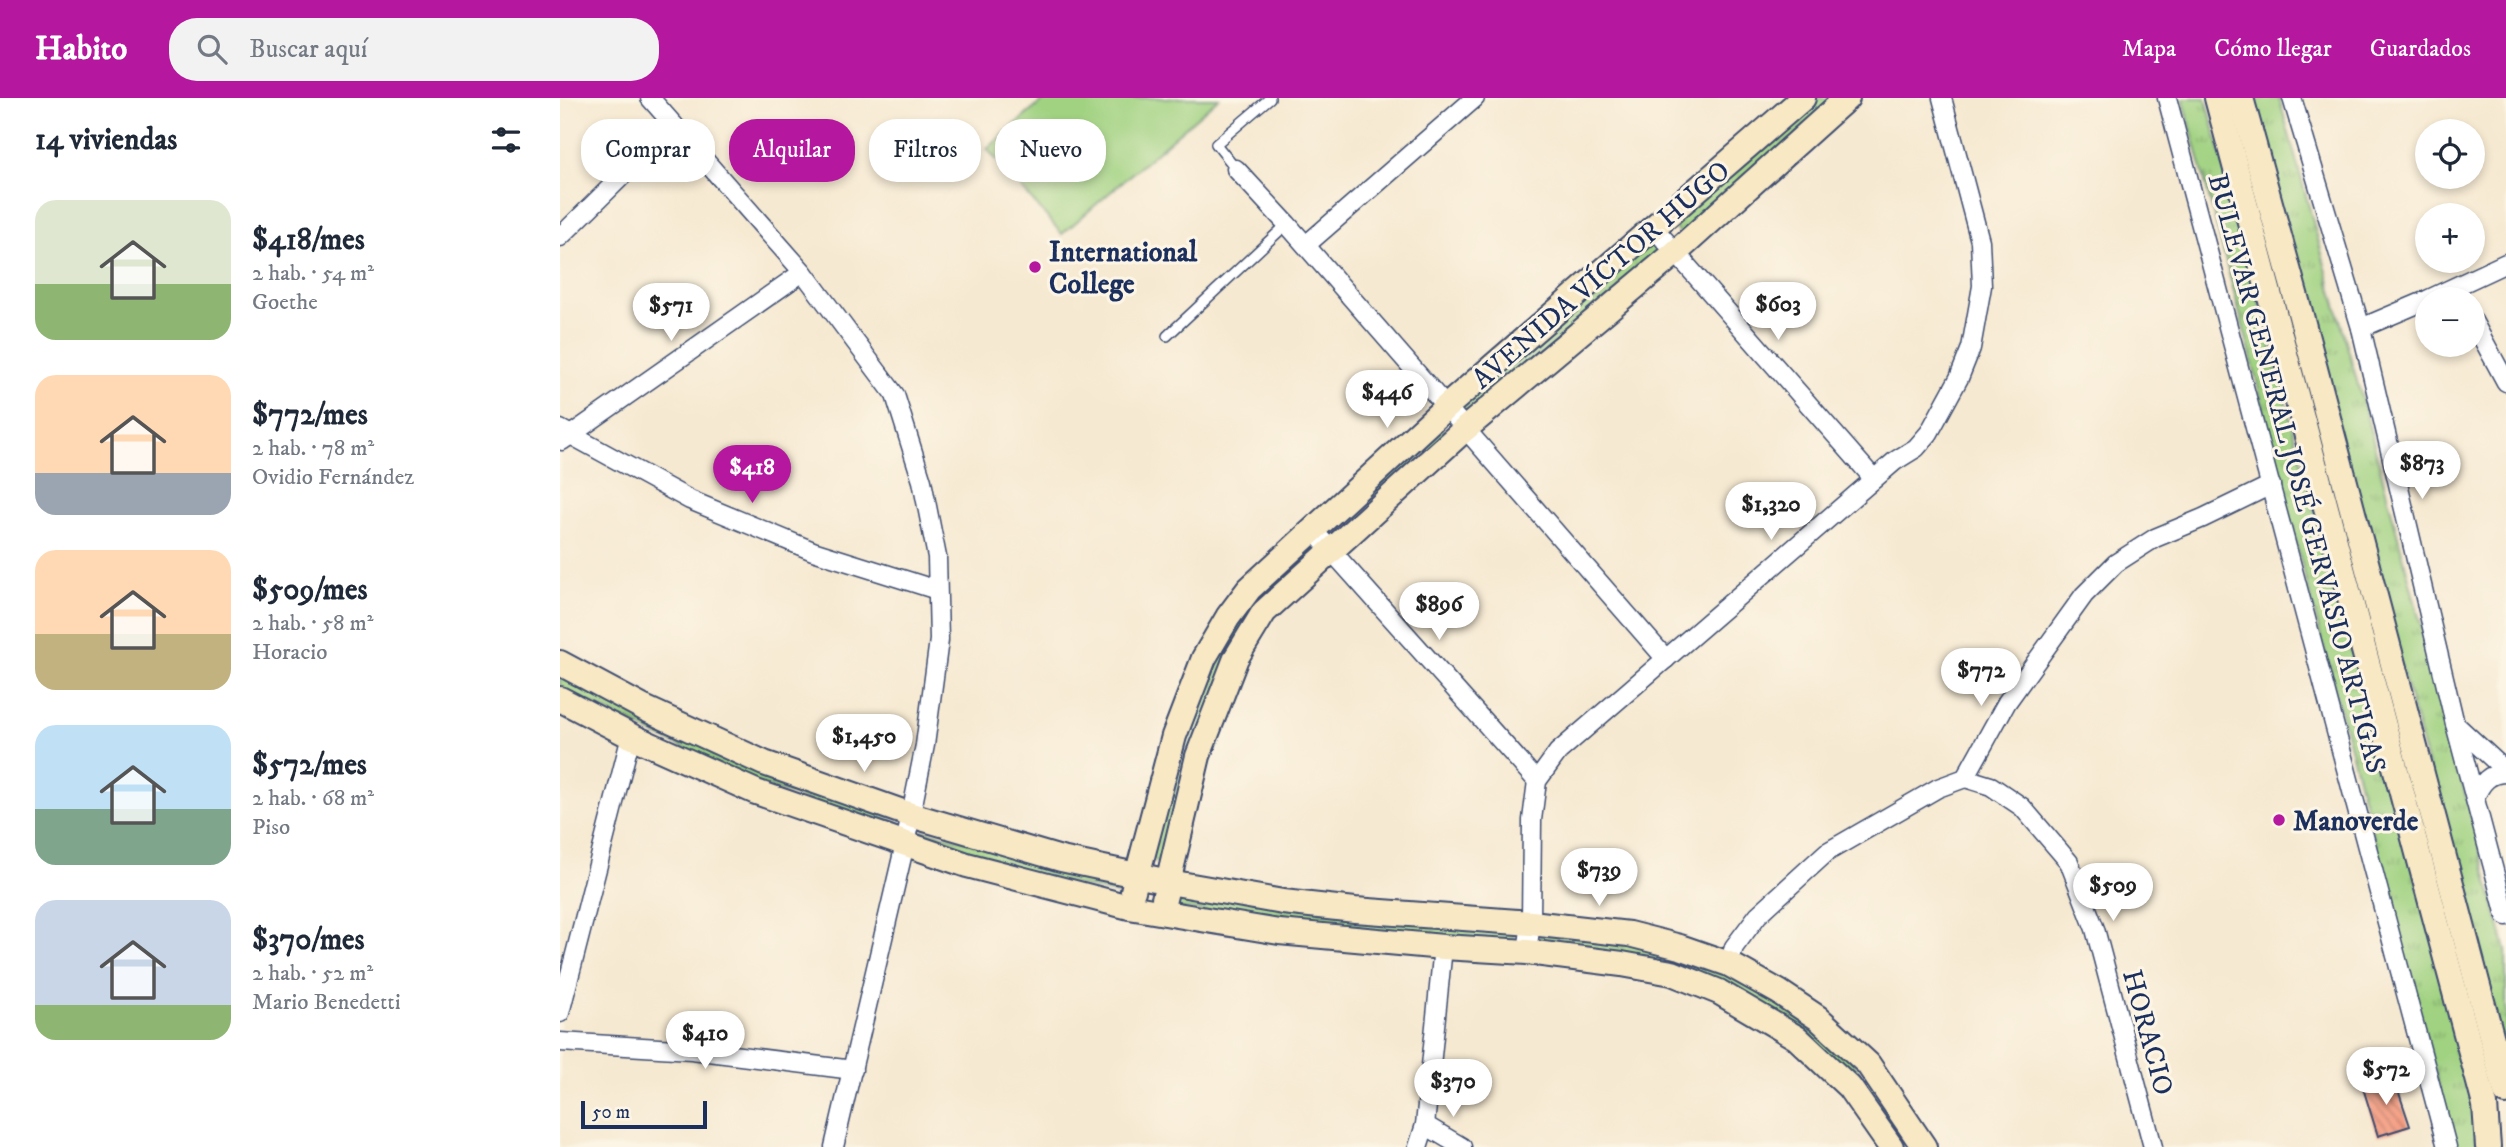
<!DOCTYPE html>
<html lang="es">
<head>
<meta charset="utf-8">
<style>
	body { margin:0; font-family:"IM FELL DW Pica",serif; background:#f2f2f3; color:#1f2937; height:100vh; display:flex; flex-direction:column; font-size:26px; white-space:nowrap }
	* { box-sizing:border-box; margin:0 }
	p { font-size:23px; color:#747a83 }
	.icon { flex:none; width:38px; height:38px; fill:none; stroke:currentColor; stroke-width:2; stroke-linecap:round; stroke-linejoin:round }
	.map { position:relative; flex:1; overflow:hidden }
	.details { display:flex; flex-direction:column; background:#fff; width:560px }
	.details>* { flex:none }
	.banner { position:absolute; left:21px; top:21px; width:665px; height:63px; display:flex; gap:14px }
	.fabs { position:absolute; left:1855px; top:21px; display:grid; gap:14px }
	.fabs a { display:grid; place-items:center; width:70px; height:70px; border-radius:50%; background:#fff; box-shadow:0 4px 10px #0003; font-size:35px }
	.scale { position:absolute; left:21px; bottom:18px; width:126px; box-sizing:border-box; padding-left:7px; border:4px solid #1b2f5e; border-top:0; font-size:19px; line-height:24px; white-space:nowrap; color:#1b2f5e; -webkit-text-stroke:5px #fcf5e5; paint-order:stroke }
	.price { position:absolute; translate:-50% -60px; padding:0 16px; border-radius:24px; background:#fff; color:#222; font-size:23px; line-height:46px; filter:drop-shadow(0 2px 4px #0008) }
	.price::after { content:''; position:absolute; left:50%; top:42px; width:21px; height:16px; margin-left:-10px; background:inherit; clip-path:polygon(0 0,100% 0,50% 100%) }
	.price.current { background:#b5179e; color:#fff }
	ul { padding:0; list-style:none }
	li { display:flex; align-items:center; gap:21px; height:175px; padding:0 35px }
	li span { display:grid; place-items:center; flex:none; width:196px; height:140px; border-radius:21px; color:#555 }
	li>.icon { margin-inline-start:auto }
	span .icon { width:84px; height:84px; fill:#fffc; stroke-width:1 }
	li b { font-size:30px }
	h2 { display:flex; justify-content:space-between; align-items:center; height:84px; padding:0 35px; font-size:30px }
	.tag { padding:0 24px; border-radius:28px; background:#fff; box-shadow:0 4px 10px #0003; font-size:24px; line-height:63px }
	.tag.current { background:#b5179e; color:#fff }
	header { display:flex; align-items:center; gap:42px; box-sizing:border-box; height:98px; padding:0 35px; background:#b5179e; color:#fff }
	header strong { font-size:33px }
	nav { display:flex; gap:38px; margin-inline-start:auto; font-size:24px }
	.search { width:490px; height:63px; background:#f2f2f3; display:flex; align-items:center; gap:18px; box-sizing:border-box; padding:0 24px; border-radius:28px; color:#747a83; font-size:26px }
	main { display:flex; flex:1; min-height:0 }
	.map>svg:first-child { display:block }
</style>
</head>
<body>
<header>
<strong>Habito</strong>
<div class="search"><svg class="icon" aria-label="search" viewBox="0 0 24 24"><circle cx="10" cy="10" r="6"/><path d="M15 15l6 6"/></svg>Buscar aquí</div>
<nav><a>Mapa</a><a>Cómo llegar</a><a>Guardados</a></nav>
</header>
<main>
<section class="details">
<h2>14 viviendas<svg class="icon" aria-label="filters" viewBox="0 0 24 24"><path d="M4 7h16M4 17h16"/><circle cx="9" cy="7" r="2"/><circle cx="15" cy="17" r="2"/></svg></h2>
<ul>
<li><span style="background:linear-gradient(#dfe7d0 60%,#8fb573 0)"><svg class="icon" aria-label="home" viewBox="0 0 24 24"><path d="M3 11l9-7 9 7M6 9v11h12V9"/></svg></span><div><b>$418/mes</b><p>2 hab. · 54 m²</p><p>Goethe</p></div></li>
<li><span style="background:linear-gradient(#ffd9b3 70%,#9aa5b1 0)"><svg class="icon" aria-label="home" viewBox="0 0 24 24"><path d="M3 11l9-7 9 7M6 9v11h12V9"/></svg></span><div><b>$772/mes</b><p>2 hab. · 78 m²</p><p>Ovidio Fernández</p></div></li>
<li><span style="background:linear-gradient(#ffd9b3 60%,#c2b280 0)"><svg class="icon" aria-label="home" viewBox="0 0 24 24"><path d="M3 11l9-7 9 7M6 9v11h12V9"/></svg></span><div><b>$509/mes</b><p>2 hab. · 58 m²</p><p>Horacio</p></div></li>
<li><span style="background:linear-gradient(#bfe0f5 60%,#7fa58c 0)"><svg class="icon" aria-label="home" viewBox="0 0 24 24"><path d="M3 11l9-7 9 7M6 9v11h12V9"/></svg></span><div><b>$572/mes</b><p>2 hab. · 68 m²</p><p>Piso</p></div></li>
<li><span style="background:linear-gradient(#c9d6e8 75%,#8fb573 0)"><svg class="icon" aria-label="home" viewBox="0 0 24 24"><path d="M3 11l9-7 9 7M6 9v11h12V9"/></svg></span><div><b>$370/mes</b><p>2 hab. · 52 m²</p><p>Mario Benedetti</p></div></li>
</ul>
</section>
<div class="map">
<svg width="1946" height="1049" viewBox="0 0 1946 1049">
	<defs>
		<pattern id="grass-tufts" width="24" height="20" patternUnits="userSpaceOnUse" patternTransform="scale(1.75)"><rect width="24" height="20" fill="#a0d281"/><path d="M3 7l-1-3M5 7V3M7 7l1-3M15 17l-1-3M17 17v-4M19 17l1-3" fill="none" stroke="#82ab6d"/></pattern>
		<pattern id="building-back-hatch" width="6" height="6" patternUnits="userSpaceOnUse" patternTransform="scale(1.75)"><rect width="6" height="6" fill="#f59f84"/><path d="M-1 5l2 2M0 0l6 6M5-1l2 2" fill="none" stroke="#c6826f"/></pattern>
	</defs>
	<rect width="100%" height="100%" fill="#fcf5e5"/>
	<filter id="ink" filterUnits="userSpaceOnUse"><feTurbulence type="fractalNoise" baseFrequency=".0143" numOctaves="2"/><feDisplacementMap in="SourceGraphic" scale="14" xChannelSelector="R" yChannelSelector="G"/><feConvolveMatrix kernelMatrix="1 2 1 2 8 2 1 2 1" color-interpolation-filters="sRGB"/></filter>
	<filter id="wash" filterUnits="userSpaceOnUse"><feTurbulence type="fractalNoise" baseFrequency=".00686" numOctaves="4" result="noise"/><feDisplacementMap in="SourceGraphic" scale="28" xChannelSelector="R" yChannelSelector="G"/><feGaussianBlur stdDeviation="1.57" result="paint"/><feColorMatrix in="noise" values="0 0 0 0 0 0 0 0 0 0 0 0 0 0 0 0 0 1.4 0 .05"/><feComposite in="paint" operator="in"/></filter>
	<g filter="url(#wash)">
		<rect width="100%" height="100%" fill="#f6e9d1"/>
		<!-- grass -->
		<g fill="url(#grass-tufts)" stroke="#5e8070" stroke-width="2">
			<path d="M1256,0H1277L1121,138L1112,126Z"/>
			<path d="M1623,0H1646L1740,359L1913,987L1917,1049H1895L1735,440L1688,247Z"/>
			<path d="M1689,0H1719L1806,316L1946,853V960Z"/>
			<path d="M1091,143L1101,155L910,317L902,307Z"/>
			<path d="M883,330L888,336L771,437L769,429Z"/>
			<path d="M754,445L761,451L706,503L603,763L596,764L589,760L640,591L695,493Z"/>
			<path d="M0,576L338,724L336,733L197,685L0,591Z"/>
			<path d="M363,732L563,783L560,797L496,782L360,741V736Z"/>
			<path d="M612,793L954,834L953,845L792,835L610,809Z"/>
			<path d="M979,836L1068,844L1166,872L1281,947L1344,1039L1340,1041L1207,913L978,845Z"/>
		</g>
		<!-- garden -->
		<path fill="#a0d281" stroke="#5e8070" stroke-width="2" d="M486,0H659L502,136L427,51Z"/>
		<g id="blocks">
			<!-- building -->
			<path fill="url(#building-back-hatch)" d="M1834,980L1850,1028L1818,1038L1803,990Z"/>
		</g>
	</g>
	<g filter="url(#ink)">
		<use href="#blocks" fill-opacity="0" stroke="#3c4b6f" stroke-width="2"/>
		<g fill="none" stroke-linecap="round" stroke-linejoin="round">
			<!-- lane casing -->
			<g stroke="#3c4b6f" stroke-width="12">
				<g id="lane">
					<path d="M676,71L656,46L710,0"/>
					<path d="M607,238L727,126"/>
				</g>
			</g>
			<!-- street casing -->
			<g stroke="#3c4b6f" stroke-width="21">
				<g id="street">
					<path d="M90,0L243,174L335,297L362,383L377,459L379,542L365,647L345,746L274,1049"/>
					<path d="M1607,0L1887,1049"/>
					<path d="M1732,0L1801,230L1895,626L1946,818"/>
					<path d="M676,71L727,126L1106,561"/>
					<path d="M1094,130L1314,381"/>
					<path d="M0,139L114,27"/>
					<path d="M746,147L915,0"/>
					<path d="M1869,201L1946,165"/>
					<path d="M1913,223L1946,284"/>
					<path d="M1801,230L1867,202"/>
					<path d="M0,331L130,402L253,453L377,492"/>
					<path d="M2,343L243,174"/>
					<path d="M752,431L977,683"/>
					<path d="M1895,626L1946,673"/>
					<path d="M1405,680L1431,688L1462,709L1509,764L1535,831L1593,1049"/>
					<path d="M1915,699C1922,684 1929,675 1946,675"/>
					<path d="M967,854L971,825L972,722L977,683L998,654L1335,363L1356,350L1369,335L1399,280L1411,250L1422,188L1420,143L1382,0"/>
					<path d="M1169,866L1174,849L1198,817L1267,754L1378,690L1405,680L1447,604L1524,497L1556,465L1595,440L1643,420L1711,387"/>
					<path d="M0,915L71,638"/>
					<path d="M0,944L132,952L293,972"/>
					<path d="M865,1027L902,1049"/>
					<path d="M858,1049L865,1027L883,849"/>
				</g>
			</g>
			<!-- secondary casing -->
			<g stroke="#3c4b6f" stroke-width="28">
				<g id="secondary">
					<path d="M1657,0L1925,1007L1928,1049"/>
					<path d="M1681,0L1740,214L1946,994"/>
					<path d="M0,565L84,610L204,665L351,717L501,761L609,784L723,804L795,812L971,825L1069,836L1120,849L1169,866L1219,894L1258,920L1308,966L1364,1049"/>
					<path d="M0,601L71,638L196,694L407,767L569,809L719,834L883,849L967,854L1062,866L1112,875L1159,894L1237,940L1289,989L1331,1049"/>
					<path d="M573,793L614,638L644,560L668,519L689,491L886,309L1243,0"/>
					<path d="M604,801L638,658L676,560L704,514L905,331L1114,156L1287,0"/>
				</g>
			</g>
			<!-- lane -->
			<use href="#lane" stroke="#fff" stroke-width="9"/>
			<!-- street -->
			<use href="#street" stroke="#fff" stroke-width="18"/>
			<!-- secondary -->
			<use href="#secondary" stroke="#f8e8c3" stroke-width="24"/>
		</g>
	</g>
	<!-- markers -->
	<g fill="#b5179e" stroke="#fcf5e5" stroke-width="2.5">
		<circle cx="475" cy="169" r="7"/>
		<circle cx="1719" cy="722" r="7"/>
	</g>
	<g text-anchor="middle" stroke-width="6" stroke-linejoin="round" paint-order="stroke">
		<!-- poi labels -->
		<g font-size="28" font-weight="bold" fill="#1b2f5e" stroke="#fcf5e5" text-anchor="start">
			<text x="489" y="163">International<tspan x="489" dy="32">College</tspan></text>
			<text x="1733" y="732">Manoverde</text>
		</g>
		<!-- street labels -->
		<g font-size="28" fill="#1b2f5e" stroke="#fcf5e5">
			<text transform="translate(1040 176) rotate(-41)" y="10">AVENIDA VÍCTOR HUGO</text>
			<text transform="translate(1738 375) rotate(75)" y="10">BULEVAR GENERAL JOSÉ GERVASIO ARTIGAS</text>
			<text transform="translate(1589 934) rotate(75)" y="10">HORACIO</text>
		</g>
	</g>
</svg>
<div class="fabs">
<a><svg class="icon" aria-label="locate" viewBox="0 0 24 24"><circle cx="12" cy="12" r="6"/><path d="M12 2v4M12 18v4M2 12h4M18 12h4"/></svg></a>
<a>+</a>
<a>−</a>
</div>
<div class="scale">50 m</div>
<b class="price" style="left:1218px;top:244px">$603</b>
<b class="price" style="left:111px;top:245px">$571</b>
<b class="price" style="left:827px;top:332px">$446</b>
<b class="price" style="left:1862px;top:403px">$873</b>
<b class="price current" style="left:192px;top:407px">$418</b>
<b class="price" style="left:1211px;top:444px">$1,320</b>
<b class="price" style="left:879px;top:544px">$896</b>
<b class="price" style="left:1421px;top:610px">$772</b>
<b class="price" style="left:304px;top:676px">$1,450</b>
<b class="price" style="left:1039px;top:810px">$739</b>
<b class="price" style="left:1553px;top:825px">$509</b>
<b class="price" style="left:145px;top:973px">$410</b>
<b class="price" style="left:1826px;top:1009px">$572</b>
<b class="price" style="left:893px;top:1021px">$370</b>
<div class="banner">
<a class="tag">Comprar</a>
<a class="tag current">Alquilar</a>
<a class="tag">Filtros</a>
<a class="tag">Nuevo</a>
</div>
</div>
</main>
</body>
</html>
